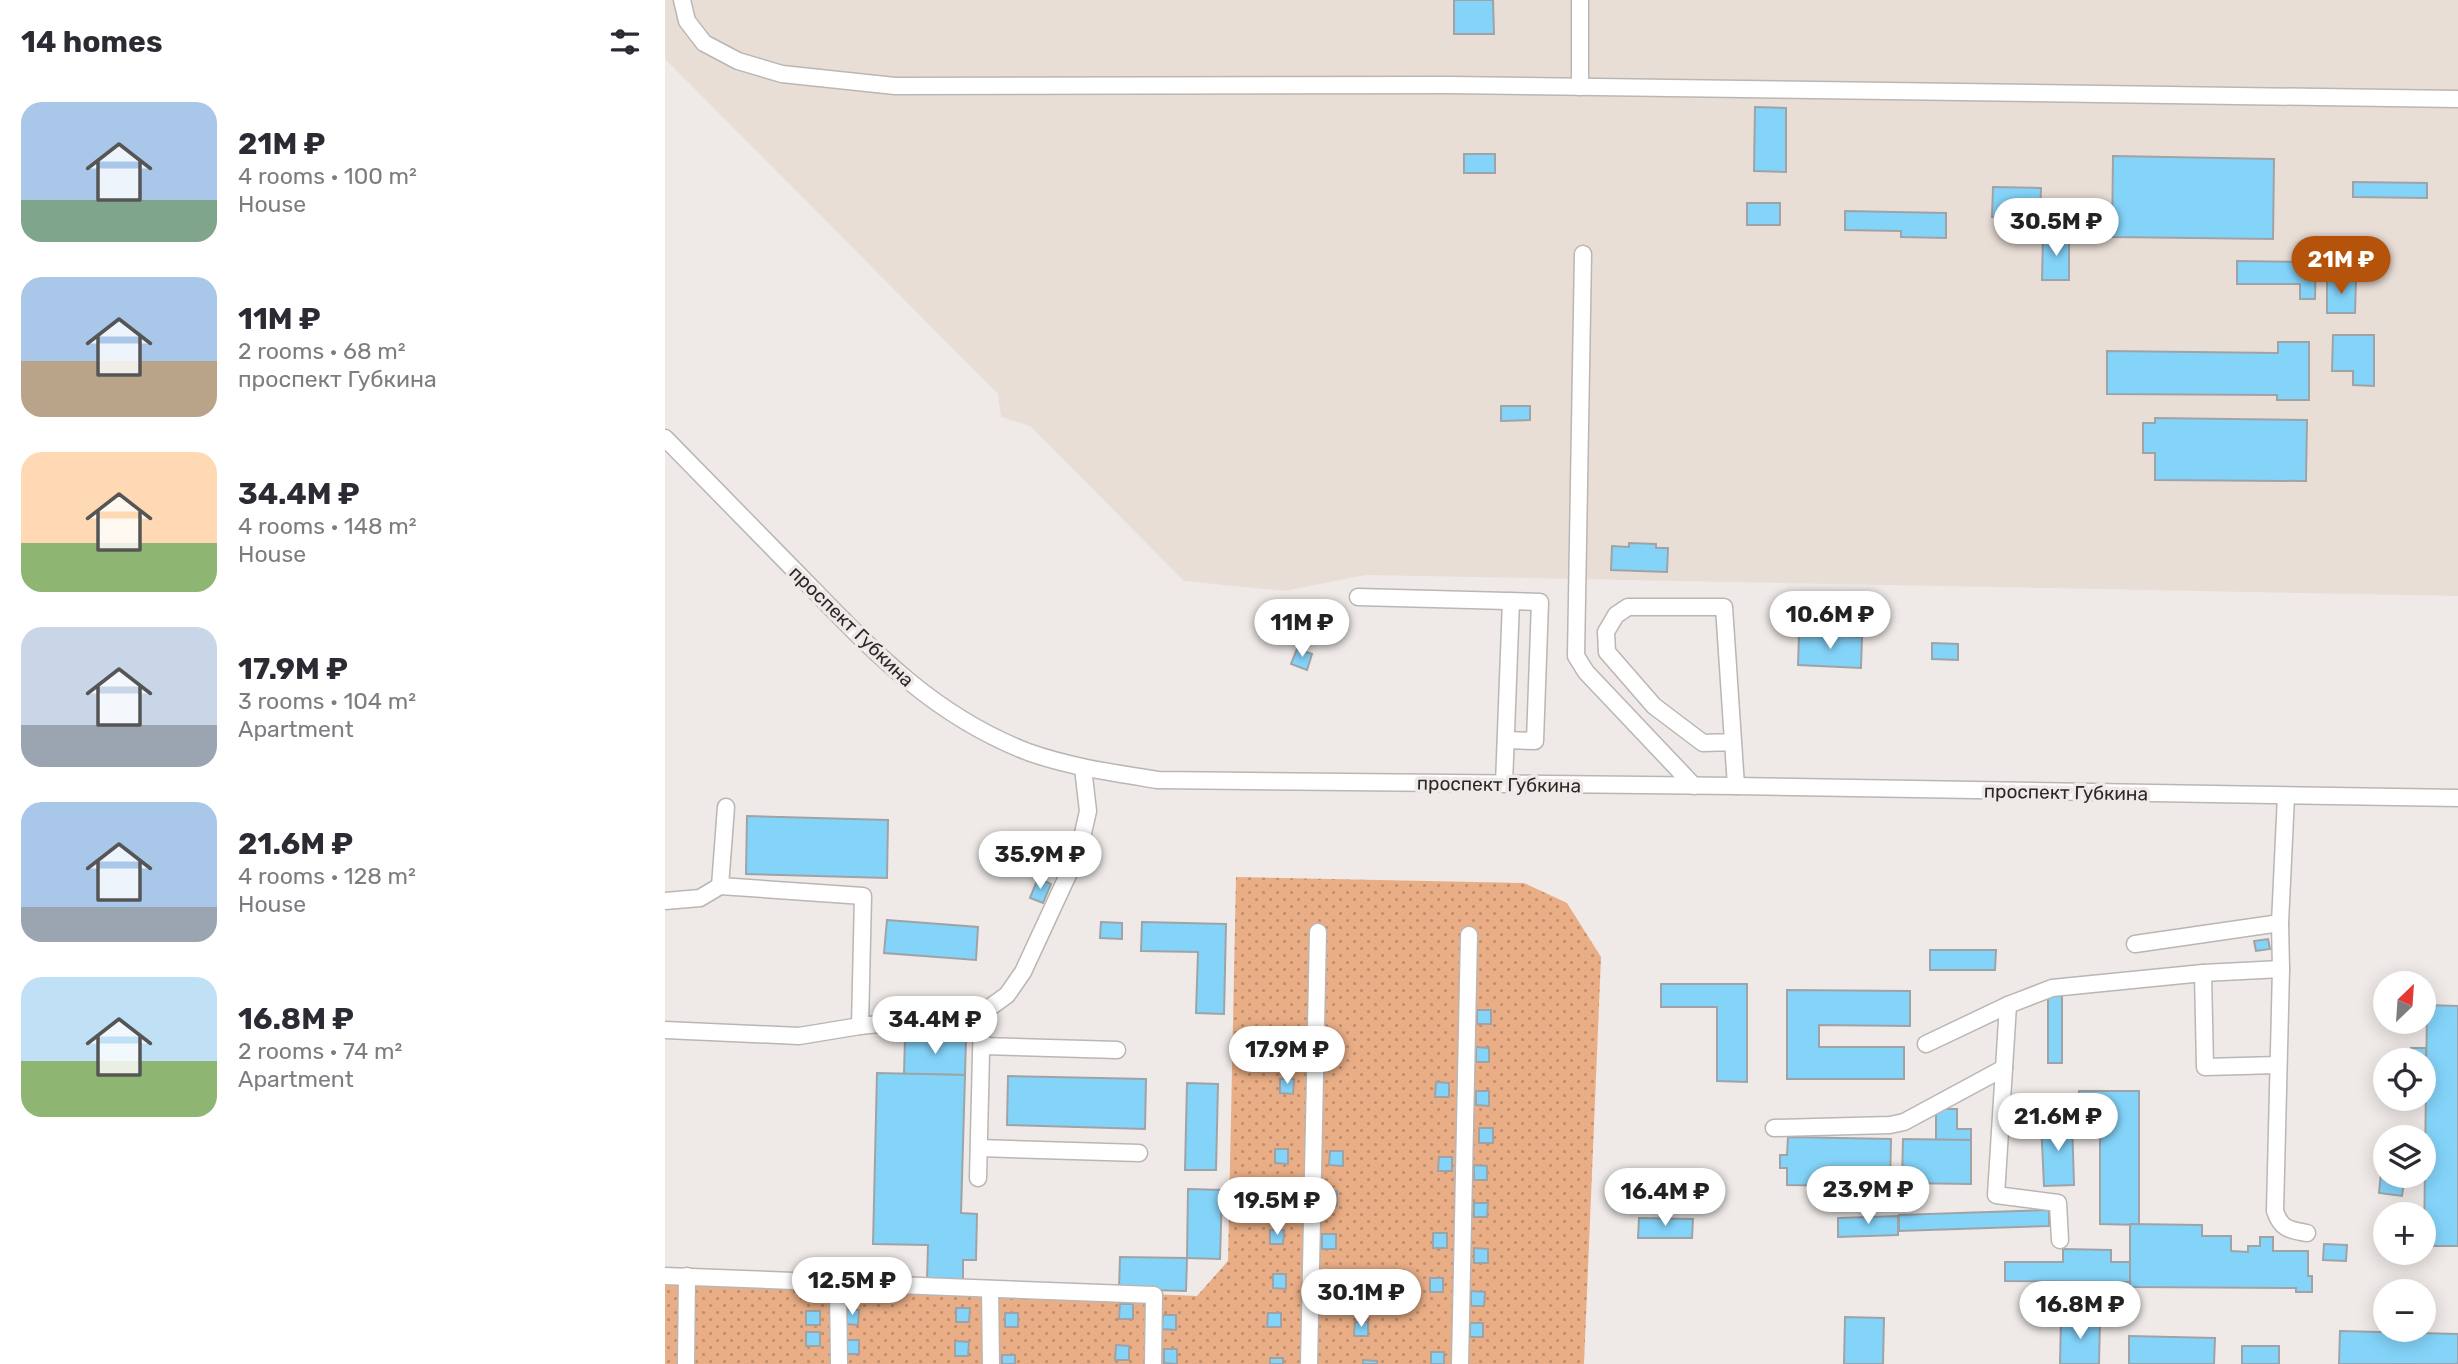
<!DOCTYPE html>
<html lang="en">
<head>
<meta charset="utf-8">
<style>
	body { margin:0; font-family:Rubik,sans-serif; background:#f7f7f7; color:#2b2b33; height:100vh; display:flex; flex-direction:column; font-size:26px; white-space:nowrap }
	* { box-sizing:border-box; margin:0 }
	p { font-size:23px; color:#7c7c81 }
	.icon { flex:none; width:38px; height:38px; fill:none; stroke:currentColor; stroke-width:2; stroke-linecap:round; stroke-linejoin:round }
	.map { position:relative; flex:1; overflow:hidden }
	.details { display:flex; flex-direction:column; background:#fff; width:665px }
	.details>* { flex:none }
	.needle { width:46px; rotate:25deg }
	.tools { position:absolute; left:1708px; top:971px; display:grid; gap:14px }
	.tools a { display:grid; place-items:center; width:63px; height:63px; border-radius:50%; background:#fff; box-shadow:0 4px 18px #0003; font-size:35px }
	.price { position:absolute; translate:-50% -60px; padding:0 16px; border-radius:24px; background:#fff; color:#222; font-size:23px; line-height:46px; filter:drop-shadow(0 2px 4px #0008) }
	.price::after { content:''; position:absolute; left:50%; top:42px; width:21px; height:16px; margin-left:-10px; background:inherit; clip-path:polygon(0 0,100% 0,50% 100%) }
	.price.active { background:#b45309; color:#fff }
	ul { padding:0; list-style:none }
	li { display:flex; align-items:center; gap:21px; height:175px; padding:0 21px }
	li span { display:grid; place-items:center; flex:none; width:196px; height:140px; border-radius:21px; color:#555 }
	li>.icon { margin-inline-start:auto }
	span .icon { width:84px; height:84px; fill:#fffc; stroke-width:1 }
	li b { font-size:30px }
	h2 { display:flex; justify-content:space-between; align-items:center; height:84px; padding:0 21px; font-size:30px }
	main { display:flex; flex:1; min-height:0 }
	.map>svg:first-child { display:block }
</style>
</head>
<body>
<main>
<section class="details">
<h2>14 homes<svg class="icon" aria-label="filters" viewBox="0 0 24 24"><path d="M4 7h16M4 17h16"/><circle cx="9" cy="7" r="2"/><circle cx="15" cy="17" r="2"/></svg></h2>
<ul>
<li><span style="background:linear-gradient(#a9c7e8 70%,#7fa58c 0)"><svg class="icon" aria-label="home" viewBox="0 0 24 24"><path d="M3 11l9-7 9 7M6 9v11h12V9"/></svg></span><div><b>21M ₽</b><p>4 rooms · 100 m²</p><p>House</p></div></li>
<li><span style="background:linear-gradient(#a9c7e8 60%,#b9a48a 0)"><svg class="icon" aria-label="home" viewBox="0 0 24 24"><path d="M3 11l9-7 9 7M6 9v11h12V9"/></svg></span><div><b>11M ₽</b><p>2 rooms · 68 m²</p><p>проспект Губкина</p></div></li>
<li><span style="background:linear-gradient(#ffd9b3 65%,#8fb573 0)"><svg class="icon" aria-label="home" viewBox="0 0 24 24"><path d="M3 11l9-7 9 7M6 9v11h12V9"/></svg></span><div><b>34.4M ₽</b><p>4 rooms · 148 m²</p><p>House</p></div></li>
<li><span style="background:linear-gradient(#c9d6e8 70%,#9aa5b1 0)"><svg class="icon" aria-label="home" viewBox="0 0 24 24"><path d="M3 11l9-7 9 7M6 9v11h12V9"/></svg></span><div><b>17.9M ₽</b><p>3 rooms · 104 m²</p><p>Apartment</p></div></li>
<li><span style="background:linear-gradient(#a9c7e8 75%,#9aa5b1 0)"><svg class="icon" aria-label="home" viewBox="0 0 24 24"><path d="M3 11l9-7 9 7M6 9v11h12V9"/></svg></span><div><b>21.6M ₽</b><p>4 rooms · 128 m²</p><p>House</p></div></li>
<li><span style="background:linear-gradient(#bfe0f5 60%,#8fb573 0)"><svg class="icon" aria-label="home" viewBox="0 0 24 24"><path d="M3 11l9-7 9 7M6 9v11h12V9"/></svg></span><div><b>16.8M ₽</b><p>2 rooms · 74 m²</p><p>Apartment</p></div></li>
</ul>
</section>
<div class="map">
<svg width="1793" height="1364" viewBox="0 0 1793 1364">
	<defs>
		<pattern id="garden-dots" width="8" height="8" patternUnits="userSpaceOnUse" patternTransform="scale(1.75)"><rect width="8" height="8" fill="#eaae86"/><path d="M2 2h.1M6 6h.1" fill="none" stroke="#be8e6e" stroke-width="1.8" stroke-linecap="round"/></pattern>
	</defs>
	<rect width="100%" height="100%" fill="#efeae7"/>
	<!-- built -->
	<path fill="#e9ded6" d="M0,0H1793V596L700,575L620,591L519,581L365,426L336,417L333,394L0,59Z"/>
	<!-- garden -->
	<path fill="url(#garden-dots)" d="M571,877L859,883L902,903L936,957L919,1364H0V1271L15,1273L532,1296L563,1261Z"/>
	<!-- building -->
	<g fill="#84d4fa" stroke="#9fa3a6" stroke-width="2">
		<path d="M789,0H828L829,34H789Z"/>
		<path d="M1090,107L1121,108V172L1089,171Z"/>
		<rect x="799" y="154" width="31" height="19"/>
		<path d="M1448,156L1609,159L1608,239L1447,237Z"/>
		<path d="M1688,182L1762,183V198L1688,197Z"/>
		<path d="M1328,187L1376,188L1375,218L1327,217Z"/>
		<rect x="1082" y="203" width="33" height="22"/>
		<path d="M1180,211L1281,213V238L1236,237V231L1180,230Z"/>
		<path d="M1378,236L1404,237V280H1377Z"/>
		<path d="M1635,251H1651L1650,299H1635V284H1572V261L1635,262Z"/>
		<path d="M1662,278L1691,279L1690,313H1662Z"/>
		<path d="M1668,335H1709V386L1688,385V371H1667Z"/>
		<path d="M1613,342H1644V400H1612V395L1442,394V351L1613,353Z"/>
		<path d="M836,406H865V420L836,421Z"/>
		<path d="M1490,418L1642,420L1641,481L1490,480V453H1478V423H1490Z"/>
		<path d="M964,543L991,544V548H1003L1002,572L946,570L947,546L964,547Z"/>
		<path d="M1134,634L1197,637L1196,668L1133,665Z"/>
		<path d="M1267,643L1293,644V660L1267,659Z"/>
		<path d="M632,649L647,654L642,670L626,664Z"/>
		<path d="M82,816L223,820L222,878L81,874Z"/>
		<path d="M373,878L386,884L378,903L365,898Z"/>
		<path d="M222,920L313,927L311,960L219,953Z"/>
		<path d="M436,922L457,923V939L435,938Z"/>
		<path d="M477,922L561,924L559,1014L531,1013L533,952L476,951Z"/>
		<path d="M1603,939L1605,949L1591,951L1589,941Z"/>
		<path d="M1265,950H1331L1330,970H1265Z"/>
		<path d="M996,984H1082V1082L1052,1081V1007H996Z"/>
		<path d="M1122,990L1245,991V1026L1154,1025V1047H1239V1079H1122Z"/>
		<rect x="1383" y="996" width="14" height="67"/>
		<path d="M1762,1005L1793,1006V1246H1759Z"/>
		<rect x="812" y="1010" width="14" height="14"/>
		<path d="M611,1035L624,1036V1050H610Z"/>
		<path d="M240,1037L301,1039L300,1075L239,1074Z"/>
		<path d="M811,1047L824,1048V1062H811Z"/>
		<path d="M1746,1048H1761V1065H1759V1060H1745Z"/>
		<path d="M212,1073L300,1075L296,1213L312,1214L311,1260H298V1282L262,1281L263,1245L208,1244Z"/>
		<path d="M343,1076L481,1079L480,1129L342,1125Z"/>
		<path d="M615,1079H629L628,1094L615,1093Z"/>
		<path d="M771,1082L784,1083V1097H770Z"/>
		<path d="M522,1083L553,1084L551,1170H520Z"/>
		<path d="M811,1091H824V1106L811,1105Z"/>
		<path d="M1414,1091H1474V1225L1435,1224V1128H1415Z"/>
		<path d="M1271,1109H1292V1129H1306V1140H1271Z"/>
		<path d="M1407,1121L1409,1185L1379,1186L1376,1122Z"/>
		<rect x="814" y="1128" width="14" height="15"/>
		<path d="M1123,1137L1226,1139L1225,1187L1122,1185V1168H1115V1155H1122Z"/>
		<path d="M1238,1139L1306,1140V1184L1237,1183Z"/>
		<path d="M610,1149H623V1164L610,1163Z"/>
		<path d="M665,1151H678V1166L664,1165Z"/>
		<path d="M1718,1153H1720V1176H1740L1737,1196L1714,1193Z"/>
		<path d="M774,1157H787V1171H773Z"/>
		<path d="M809,1165L822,1166V1180H809Z"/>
		<path d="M523,1189L557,1190L555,1259L522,1258Z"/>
		<rect x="658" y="1191" width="14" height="15"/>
		<rect x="602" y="1193" width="14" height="14"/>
		<path d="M809,1203H823L822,1217H809Z"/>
		<path d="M1384,1210V1226L1234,1231V1215Z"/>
		<path d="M1233,1216V1235L1173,1237V1218Z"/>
		<path d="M974,1218L1028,1219L1027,1238H973Z"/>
		<path d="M1465,1224L1537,1225V1236H1566V1251L1583,1252V1246H1595V1237H1608V1251H1643V1276H1647V1292H1631V1288L1465,1287Z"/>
		<path d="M605,1230H619L618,1244H605Z"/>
		<rect x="768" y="1233" width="14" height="15"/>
		<rect x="657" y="1234" width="14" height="15"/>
		<path d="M1659,1244L1682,1245L1681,1261L1658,1260Z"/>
		<path d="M809,1248L823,1249V1263H809Z"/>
		<path d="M1398,1249L1446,1250V1262H1465V1282L1340,1281V1262H1398Z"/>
		<path d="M455,1257L522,1258L521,1291L454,1289Z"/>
		<path d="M608,1274H621V1289L608,1288Z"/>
		<rect x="659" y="1275" width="13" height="15"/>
		<rect x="765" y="1278" width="13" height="14"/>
		<path d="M806,1291L820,1292L819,1306H806Z"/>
		<path d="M455,1304H468V1319H454Z"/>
		<path d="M291,1308H305L304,1322H291Z"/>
		<path d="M180,1310H194L193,1325L180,1324Z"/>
		<rect x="141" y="1311" width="14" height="14"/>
		<rect x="340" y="1313" width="13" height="14"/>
		<path d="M603,1313H616V1327H602Z"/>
		<path d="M498,1315H511V1330L497,1329Z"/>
		<path d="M1180,1317L1219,1318L1218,1364H1179Z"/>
		<path d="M1396,1318L1435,1319L1434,1364H1395Z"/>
		<path d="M690,1322H703V1336H689Z"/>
		<rect x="805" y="1323" width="13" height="14"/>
		<path d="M1675,1331L1793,1334V1364H1674Z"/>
		<rect x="141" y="1332" width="14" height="14"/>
		<path d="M1464,1336L1550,1338L1549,1364H1464Z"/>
		<rect x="180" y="1340" width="14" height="14"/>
		<path d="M290,1341L304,1342L303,1356H290Z"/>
		<path d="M451,1345L464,1346V1360H450Z"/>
		<rect x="1577" y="1346" width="37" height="18"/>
		<path d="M499,1349H512V1364L499,1363Z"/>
		<rect x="766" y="1352" width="13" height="12"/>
		<rect x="337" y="1355" width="13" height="9"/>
		<rect x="605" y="1358" width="13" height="6"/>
		<path d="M698,1360L712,1361V1364H698Z"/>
	</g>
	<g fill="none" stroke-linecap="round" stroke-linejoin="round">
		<!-- minor casing -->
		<g stroke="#bab6b3" stroke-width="19">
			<g id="minor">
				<path d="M17,0L22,21L39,43L73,61L117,74L230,86L783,85L1793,99"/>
				<path d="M915,0V87"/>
				<path d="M918,254L911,656L921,672L1029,786"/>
				<path d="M0,438C46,485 92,532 138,579C207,650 267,715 363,752C405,767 449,773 493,780L1071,786L1793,798"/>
				<path d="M693,597L875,602L870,741L841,740"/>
				<path d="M1068,742L1038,743L989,706L942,652L941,632L951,615L963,607H1059L1071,786"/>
				<path d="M839,784L846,601"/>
				<path d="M1621,796L1615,923L1616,969L1610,1211C1616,1229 1624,1230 1642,1233"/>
				<path d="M55,886L61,807"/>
				<path d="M0,901L35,898L55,886L198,896L195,1026"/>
				<path d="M1470,944L1615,923"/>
				<path d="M1538,973L1540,1067L1613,1065"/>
				<path d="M1343,1005L1331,1195L1393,1203L1395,1240"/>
				<path d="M0,1030L134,1036L195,1026L317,1013L342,995L358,972L414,851L423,811L418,768"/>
				<path d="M1261,1044L1343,1005L1387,988L1538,973L1616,969"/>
				<path d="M317,1046L452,1050"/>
				<path d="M1109,1128L1225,1125L1239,1122L1339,1068"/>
				<path d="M314,1148L474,1153"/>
				<path d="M313,1178L317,1013"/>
				<path d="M0,1276L489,1295L488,1364"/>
				<path d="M173,1284L174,1364"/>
				<path d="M325,1289L326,1364"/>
				<path d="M21,1364L22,1276"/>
				<path d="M644,1364L653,932"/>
				<path d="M795,1364L804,935"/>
			</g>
		</g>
		<!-- minor -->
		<use href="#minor" stroke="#fff" stroke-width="16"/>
	</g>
	<g text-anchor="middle" stroke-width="7" stroke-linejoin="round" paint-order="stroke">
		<!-- street labels -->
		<g font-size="19" fill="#2a2927" stroke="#efeae7">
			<text transform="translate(187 626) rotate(44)" y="7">проспект Губкина</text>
			<text transform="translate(834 784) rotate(1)" y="7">проспект Губкина</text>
			<text transform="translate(1401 792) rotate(1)" y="7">проспект Губкина</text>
		</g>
	</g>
</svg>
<div class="tools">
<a><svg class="needle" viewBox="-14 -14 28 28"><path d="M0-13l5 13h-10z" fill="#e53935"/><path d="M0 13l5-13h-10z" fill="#7c7c81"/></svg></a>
<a><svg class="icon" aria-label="locate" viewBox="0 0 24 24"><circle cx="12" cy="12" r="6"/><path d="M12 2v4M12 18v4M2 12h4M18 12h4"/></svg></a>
<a><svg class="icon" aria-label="layers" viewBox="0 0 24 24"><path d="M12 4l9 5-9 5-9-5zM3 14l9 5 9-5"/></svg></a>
<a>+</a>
<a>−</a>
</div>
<b class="price" style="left:1391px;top:258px">30.5M ₽</b>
<b class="price active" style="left:1676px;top:296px">21M ₽</b>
<b class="price" style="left:1165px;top:651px">10.6M ₽</b>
<b class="price" style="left:637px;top:659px">11M ₽</b>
<b class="price" style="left:375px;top:891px">35.9M ₽</b>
<b class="price" style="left:270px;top:1056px">34.4M ₽</b>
<b class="price" style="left:622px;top:1086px">17.9M ₽</b>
<b class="price" style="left:1393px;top:1153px">21.6M ₽</b>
<b class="price" style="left:1203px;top:1226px">23.9M ₽</b>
<b class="price" style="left:1000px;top:1228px">16.4M ₽</b>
<b class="price" style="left:612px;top:1237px">19.5M ₽</b>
<b class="price" style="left:187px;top:1317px">12.5M ₽</b>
<b class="price" style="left:696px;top:1329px">30.1M ₽</b>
<b class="price" style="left:1415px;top:1341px">16.8M ₽</b>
</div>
</main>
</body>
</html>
